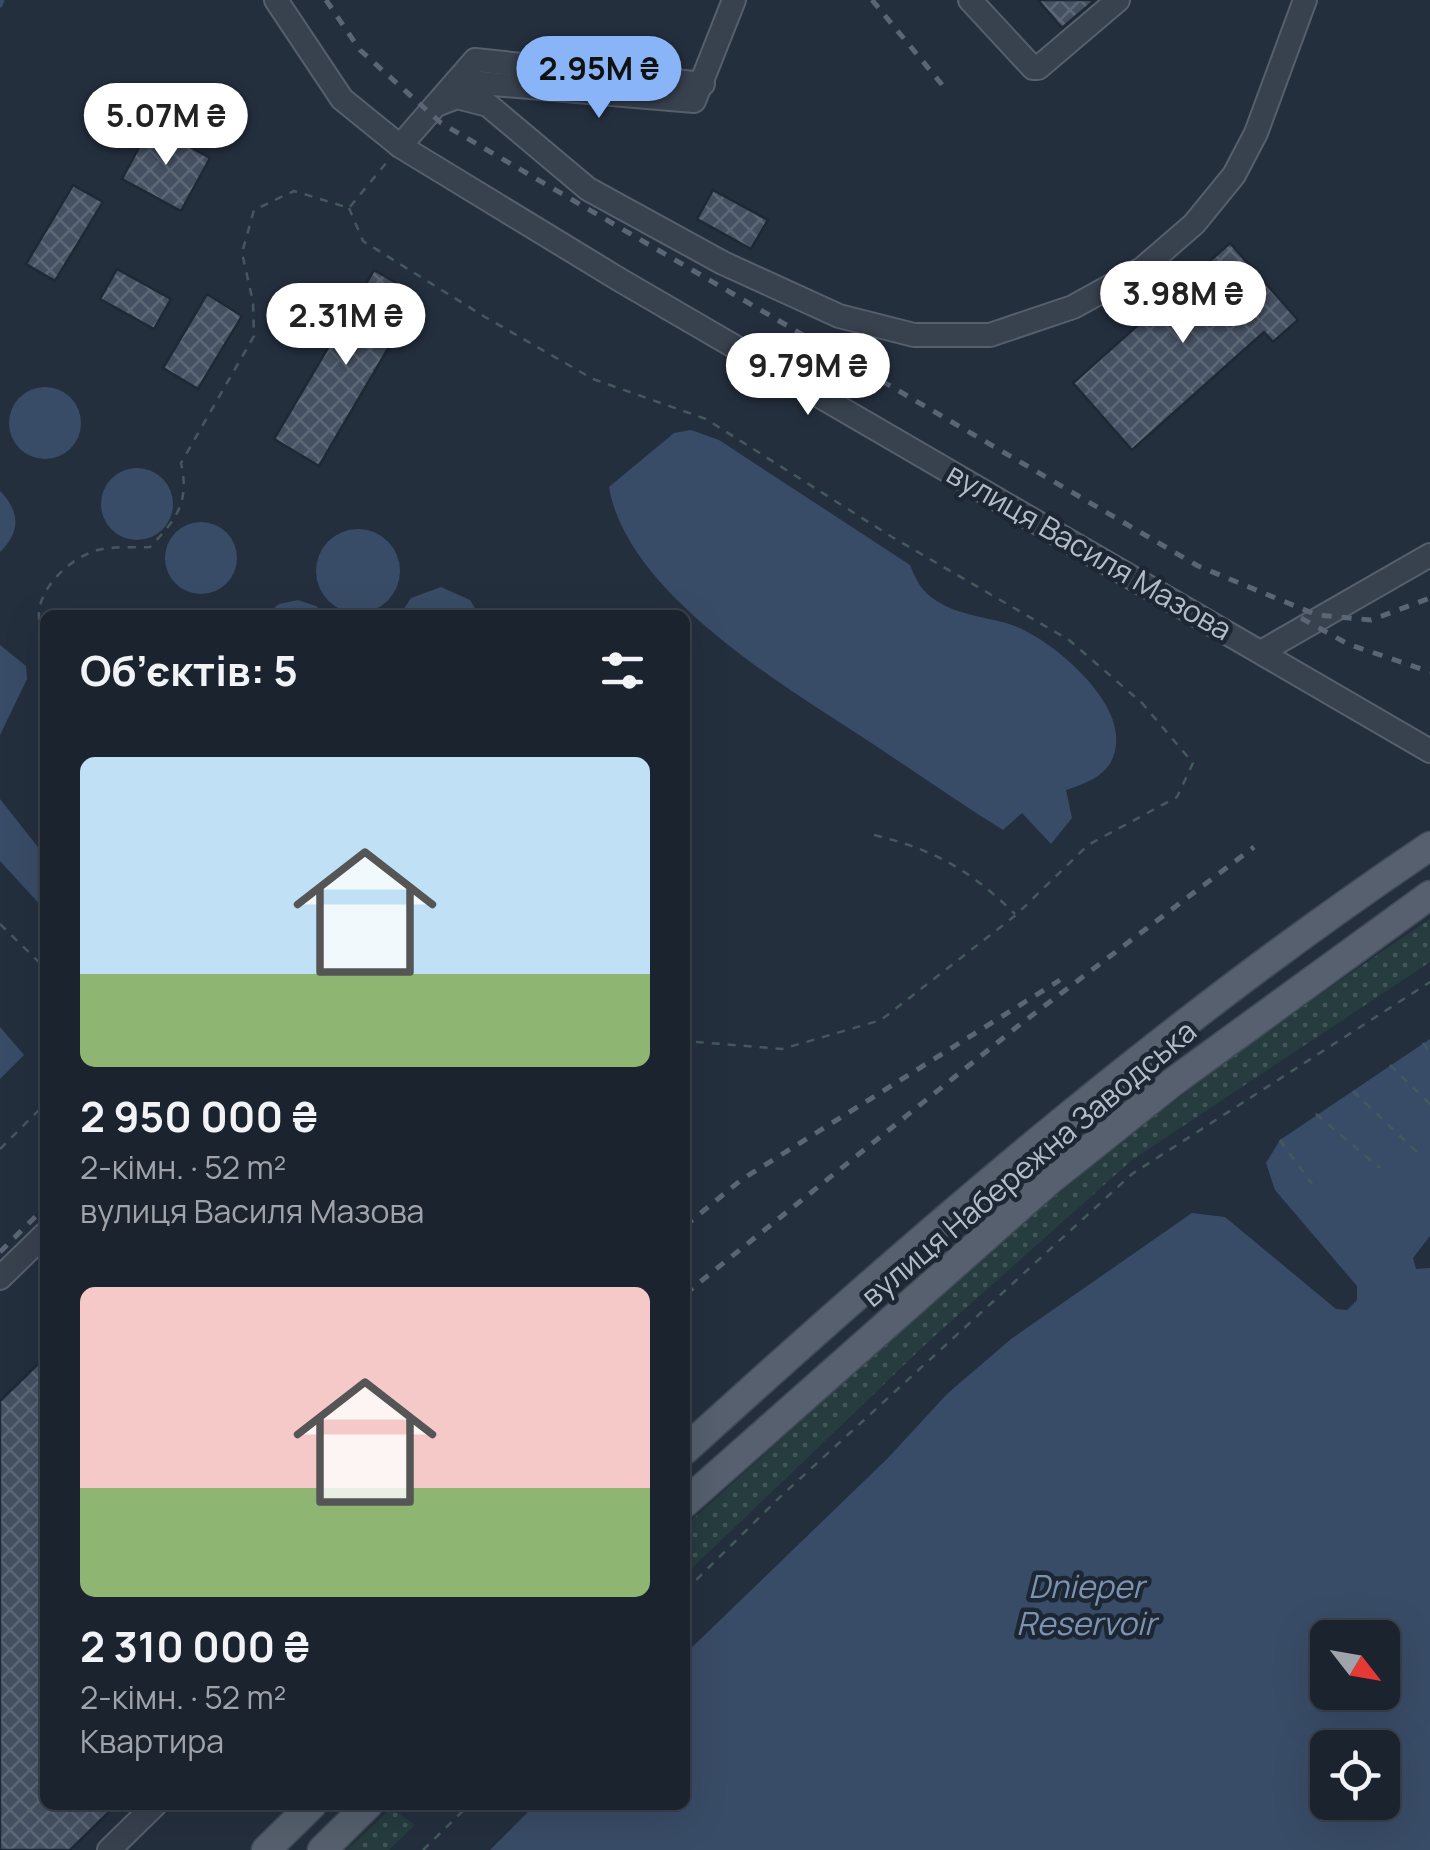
<!DOCTYPE html>
<html lang="uk">
<head>
<meta charset="utf-8">
<style>
	body { margin:0; font-family:Manrope,sans-serif; background:#242b36; color:#f1f3f6; height:100vh; display:flex; flex-direction:column; font-size:38px; white-space:nowrap }
	* { box-sizing:border-box; margin:0 }
	p { font-size:32px; color:#a0a4aa }
	.icon { flex:none; width:55px; height:55px; fill:none; stroke:currentColor; stroke-width:2; stroke-linecap:round; stroke-linejoin:round }
	.map { position:relative; flex:1; overflow:hidden }
	.drawer { position:absolute; left:40px; top:610px; width:650px; height:1200px; display:flex; flex-direction:column; background:#1b232e; border-radius:15px; box-shadow:0 10px 40px #0002,0 0 0 2px #39404a }
	.drawer>* { flex:none }
	.needle { width:65px; rotate:121deg }
	.tools { position:absolute; left:1310px; top:1620px; display:grid; gap:20px }
	.tools a { display:grid; place-items:center; width:90px; height:90px; border-radius:15px; background:#1b232e; box-shadow:0 10px 40px #0002,0 0 0 2px #39404a; font-size:50px }
	.price { position:absolute; translate:-50% -85px; padding:0 22px; border-radius:35px; background:#fff; color:#222; font-size:32px; line-height:65px; filter:drop-shadow(0 2px 5px #0008) }
	.price::after { content:''; position:absolute; left:50%; top:60px; width:30px; height:22px; margin-left:-15px; background:inherit; clip-path:polygon(0 0,100% 0,50% 100%) }
	.price.current { background:#8ab4f8; color:#111 }
	ul { padding:0; list-style:none }
	li { display:grid; align-content:center; gap:20px; height:530px; padding:0 40px }
	li span { display:grid; place-items:center; height:310px; border-radius:15px; color:#555 }
	li>.icon { margin-inline-start:auto }
	span .icon { width:180px; height:180px; fill:#fffc; stroke-width:1 }
	li b { font-size:42px }
	h2 { display:flex; justify-content:space-between; align-items:center; height:120px; padding:0 40px; font-size:42px }
	.map>svg:first-child { display:block }
</style>
</head>
<body>
<div class="map">
<svg width="1430" height="1850" viewBox="0 0 1430 1850">
	<defs>
		<pattern id="grass-dots" width="8" height="8" patternUnits="userSpaceOnUse" patternTransform="scale(2.5)"><rect width="8" height="8" fill="#263c3f"/><path d="M2 2h.1M6 6h.1" fill="none" stroke="#435659" stroke-width="1.8" stroke-linecap="round"/></pattern>
		<pattern id="building-cross-hatch" width="8" height="8" patternUnits="userSpaceOnUse" patternTransform="scale(2.5)"><rect width="8" height="8" fill="#455162"/><path d="M0 0l8 8M0 8l8-8" fill="none" stroke="#5d6877"/></pattern>
	</defs>
	<rect width="100%" height="100%" fill="#242f3e"/>
	<!-- grass -->
	<g fill="url(#grass-dots)">
		<path d="M1430,919V962L1132,1160L930,1340L685,1575V1526C809,1415 931,1300 1058,1194C1176,1095 1303,1005 1430,919Z"/>
		<path d="M391,1808L415,1825L389,1850H347Z"/>
	</g>
	<!-- water -->
	<g fill="#394c67" fill-rule="evenodd">
		<circle cx="45" cy="423" r="36"/>
		<path d="M691,430L719,440L910,565C915,577 920,589 931,597C955,615 982,616 1009,624C1048,636 1114,693 1116,735C1118,770 1096,780 1066,790L1072,818L1051,844L1022,813L1003,830C958,802 914,771 870,742C786,687 627,594 609,487L674,433Z"/>
		<circle cx="137" cy="504" r="36"/>
		<path d="M0,491C20,511 21,532 0,552Z"/>
		<circle cx="201" cy="558" r="36"/>
		<circle cx="358" cy="571" r="42"/>
		<path d="M441,587L470,600L479,615H400L411,598Z"/>
		<path d="M298,600L316,606L325,615H265L279,604Z"/>
		<path d="M0,645L26,666L27,679L0,735Z"/>
		<path d="M0,799L45,856V910L0,861Z"/>
		<path d="M0,1027L24,1055L0,1079Z"/>
		<path d="M1430,1039V1236L1413,1258L1416,1269L1430,1268V1850H490L535,1805H685V1654L888,1458L947,1394L1011,1339L1192,1213L1225,1217L1336,1309L1347,1310L1357,1300V1286L1275,1190L1266,1163L1280,1140ZM1328,1638H1382V1692H1328ZM1328,1748H1382V1802H1328Z"/>
	</g>
	<g fill="none" stroke-linecap="round" stroke-linejoin="round">
		<!-- stream -->
		<path stroke="#394c67" stroke-width="5" d="M0,5L2,0"/>
	</g>
	<!-- building -->
	<g fill="url(#building-cross-hatch)" stroke="#1f2835" stroke-width="2.5">
		<path d="M1038,0H1095L1062,28Z"/>
		<path d="M151,125L210,158L181,211L122,179Z"/>
		<path d="M73,185L103,202L55,281L26,264Z"/>
		<path d="M713,190L768,220L751,249L697,219Z"/>
		<path d="M1230,243L1298,320L1273,342L1264,332L1132,450L1073,383Z"/>
		<path d="M117,269L171,299L154,329L100,299Z"/>
		<path d="M374,270L419,296L319,466L274,439Z"/>
		<path d="M207,294L242,316L198,389L163,368Z"/>
		<path d="M45,1357V1805H116L70,1850H0V1401Z"/>
	</g>
	<g fill="none" stroke-linecap="round" stroke-linejoin="round">
		<!-- minor casing -->
		<g stroke="#565f6c" stroke-width="26">
			<g id="minor">
				<path d="M276,0L342,99L400,146L620,280L1430,751"/>
				<path d="M970,0L1033,68H1038L1118,0"/>
				<path d="M457,81L694,101L734,0"/>
				<path d="M436,105L457,97L488,105L588,189L723,263L839,316L914,335H990L1073,307L1142,269L1194,224L1234,175L1256,133L1305,0"/>
				<path d="M400,146L475,60L703,84"/>
				<path d="M1261,652L1430,555"/>
				<path d="M0,1278L45,1234"/>
				<path d="M109,1850L155,1805"/>
			</g>
		</g>
		<!-- major casing -->
		<g stroke="#414a57" stroke-width="31">
			<g id="major">
				<path d="M685,1450C921,1235 1165,1024 1430,846"/>
				<path d="M685,1503L1050,1180L1173,1082L1430,895"/>
				<path d="M266,1850L312,1805"/>
				<path d="M322,1850L368,1805"/>
			</g>
		</g>
		<!-- path -->
		<g stroke="#44595c" stroke-width="2.5" stroke-dasharray="8 8" stroke-linecap="butt">
			<path d="M349,208L363,241L485,317L593,379L706,419L892,537L1069,640L1142,703L1193,763L1177,797L1088,845L1016,915L881,1020L782,1049L685,1041"/>
			<path d="M45,635C22,601 69,555 102,549C117,546 135,548 150,547C176,520 190,502 181,463L254,336L253,302L242,253L254,210L294,191L349,208L387,162"/>
			<path d="M874,835C935,850 970,870 1015,914"/>
			<path d="M0,924L45,968"/>
			<path d="M1423,1043L1430,1052"/>
			<path d="M1390,1065L1430,1104"/>
			<path d="M1353,1091L1422,1157"/>
			<path d="M1316,1114L1380,1168"/>
			<path d="M1280,1140L1312,1184"/>
			<path d="M0,1149L45,1104"/>
			<path d="M685,1591L779,1498L1132,1174L1430,982"/>
			<path d="M423,1850L469,1805"/>
		</g>
		<!-- minor -->
		<use href="#minor" stroke="#38414e" stroke-width="22"/>
		<!-- major -->
		<use href="#major" stroke="#56606e" stroke-width="28"/>
		<!-- rail -->
		<g stroke="#5a6575" stroke-width="5" stroke-dasharray="10 10" stroke-linecap="butt">
			<path d="M326,0L360,50L441,123L1198,566L1317,615L1371,620L1430,598"/>
			<path d="M872,0L944,87"/>
			<path d="M1301,618L1348,644L1430,672"/>
			<path d="M685,1226L741,1180L1060,980"/>
			<path d="M0,1252L45,1207"/>
			<path d="M685,1294L1018,1026L1254,847"/>
		</g>
	</g>
	<g text-anchor="middle" stroke-width="9" stroke-linejoin="round" paint-order="stroke">
		<!-- street labels -->
		<g font-size="30" fill="#b4bcc9" stroke="#1d2633">
			<text transform="translate(1089 552) rotate(30)" y="10">вулиця Василя Мазова</text>
			<text transform="translate(1029 1164) rotate(-40)" y="10">вулиця Набережна Заводська</text>
		</g>
		<!-- water labels -->
		<g font-size="32" font-style="italic" fill="#7c92b1" stroke="#1d2633">
			<text x="1086" y="1598">Dnieper<tspan x="1086" dy="37">Reservoir</tspan></text>
		</g>
	</g>
</svg>
<div class="tools">
<a><svg class="needle" viewBox="-14 -14 28 28"><path d="M0-13l5 13h-10z" fill="#e53935"/><path d="M0 13l5-13h-10z" fill="#a0a4aa"/></svg></a>
<a><svg class="icon" aria-label="locate" viewBox="0 0 24 24"><circle cx="12" cy="12" r="6"/><path d="M12 2v4M12 18v4M2 12h4M18 12h4"/></svg></a>
</div>
<b class="price current" style="left:599px;top:121px">2.95M ₴</b>
<b class="price" style="left:166px;top:168px">5.07M ₴</b>
<b class="price" style="left:1183px;top:346px">3.98M ₴</b>
<b class="price" style="left:346px;top:368px">2.31M ₴</b>
<b class="price" style="left:808px;top:418px">9.79M ₴</b>
<section class="drawer">
<h2>Об’єктів: 5<svg class="icon" aria-label="filters" viewBox="0 0 24 24"><path d="M4 7h16M4 17h16"/><circle cx="9" cy="7" r="2"/><circle cx="15" cy="17" r="2"/></svg></h2>
<ul>
<li><span style="background:linear-gradient(#bfe0f5 70%,#8fb573 0)"><svg class="icon" aria-label="home" viewBox="0 0 24 24"><path d="M3 11l9-7 9 7M6 9v11h12V9"/></svg></span><div><b>2 950 000 ₴</b><p>2-кімн. · 52 m²</p><p>вулиця Василя Мазова</p></div></li>
<li><span style="background:linear-gradient(#f6c9c9 65%,#8fb573 0)"><svg class="icon" aria-label="home" viewBox="0 0 24 24"><path d="M3 11l9-7 9 7M6 9v11h12V9"/></svg></span><div><b>2 310 000 ₴</b><p>2-кімн. · 52 m²</p><p>Квартира</p></div></li>
</ul>
</section>
</div>
</body>
</html>
